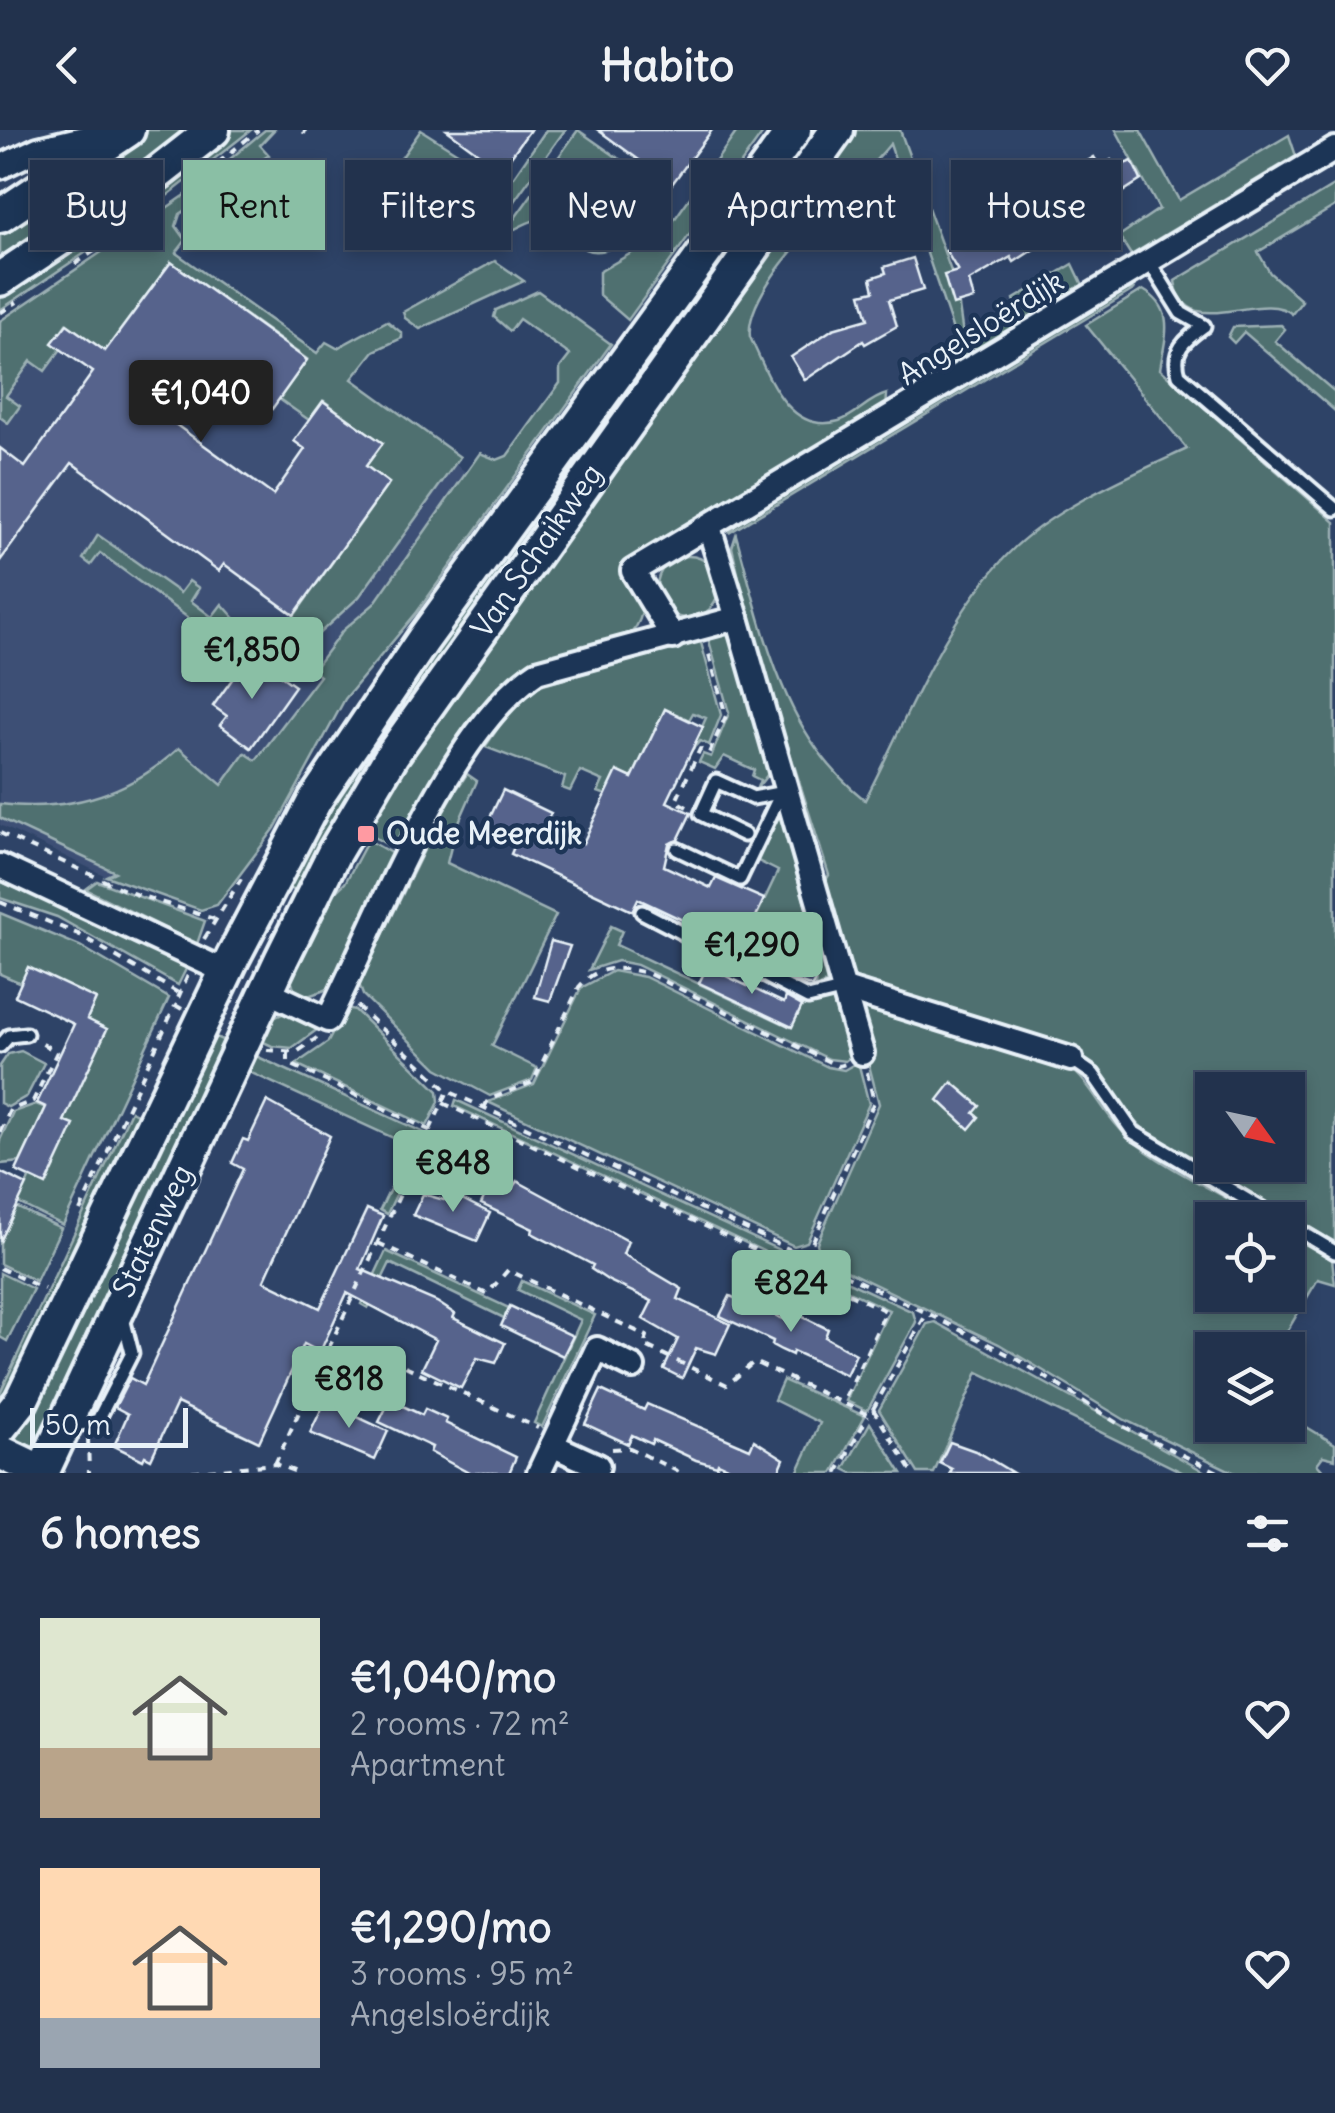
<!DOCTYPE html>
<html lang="en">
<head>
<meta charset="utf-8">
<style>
	body { margin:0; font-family:Delius,sans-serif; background:#2e3e57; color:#f1f3f6; height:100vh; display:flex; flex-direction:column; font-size:38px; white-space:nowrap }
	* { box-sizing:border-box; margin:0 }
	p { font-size:32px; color:#a2aab6 }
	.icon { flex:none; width:55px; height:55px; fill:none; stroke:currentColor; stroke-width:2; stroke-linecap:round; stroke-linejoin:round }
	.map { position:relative; height:1343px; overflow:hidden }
	.sheet { display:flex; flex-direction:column; background:#22324d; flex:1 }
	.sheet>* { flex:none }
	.banner { position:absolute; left:30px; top:30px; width:1275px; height:90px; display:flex; gap:20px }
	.needle { width:65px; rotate:123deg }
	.fabs { position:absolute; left:1195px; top:942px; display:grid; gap:20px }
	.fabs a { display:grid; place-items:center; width:110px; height:110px; border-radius:0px; background:#22324d; box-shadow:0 5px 15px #0003,0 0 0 2px #3f4d65; font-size:50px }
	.scale { position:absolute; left:30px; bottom:25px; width:158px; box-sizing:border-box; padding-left:10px; border:5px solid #e8f1f8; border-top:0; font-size:28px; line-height:35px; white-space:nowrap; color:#e8f1f8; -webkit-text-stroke:8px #1d3557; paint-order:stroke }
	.price { position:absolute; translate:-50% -85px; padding:0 22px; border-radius:10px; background:#8abfa5; color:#111; font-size:32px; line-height:65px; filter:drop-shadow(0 2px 5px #0008) }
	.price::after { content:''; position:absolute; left:50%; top:60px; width:30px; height:22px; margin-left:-15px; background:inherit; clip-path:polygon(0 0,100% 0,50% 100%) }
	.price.on { background:#222; color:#fff }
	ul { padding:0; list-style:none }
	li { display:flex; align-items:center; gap:30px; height:250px; padding:0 40px }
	li span { display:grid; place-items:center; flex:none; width:280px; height:200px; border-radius:0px; color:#555 }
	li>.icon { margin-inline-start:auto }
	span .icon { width:120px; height:120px; fill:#fffc; stroke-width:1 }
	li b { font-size:42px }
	h2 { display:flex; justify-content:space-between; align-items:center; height:120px; padding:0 40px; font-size:42px }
	.tag { padding:0 35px; border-radius:0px; background:#22324d; box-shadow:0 5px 15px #0003,0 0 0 2px #3f4d65; font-size:35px; line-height:90px }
	.tag.on { background:#8abfa5; color:#111 }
	header { display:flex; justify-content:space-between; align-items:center; height:130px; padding:0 40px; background:#22324d; font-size:45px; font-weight:700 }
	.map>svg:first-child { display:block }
</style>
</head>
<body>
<header><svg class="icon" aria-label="back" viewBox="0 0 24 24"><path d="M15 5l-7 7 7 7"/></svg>Habito<svg class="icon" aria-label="heart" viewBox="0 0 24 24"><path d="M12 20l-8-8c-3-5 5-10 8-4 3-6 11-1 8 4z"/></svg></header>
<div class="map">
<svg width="1335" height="1343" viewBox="0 0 1335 1343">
	<rect width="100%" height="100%" fill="#2e4367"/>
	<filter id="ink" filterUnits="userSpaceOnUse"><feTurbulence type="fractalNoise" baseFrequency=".01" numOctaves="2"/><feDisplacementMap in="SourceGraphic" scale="20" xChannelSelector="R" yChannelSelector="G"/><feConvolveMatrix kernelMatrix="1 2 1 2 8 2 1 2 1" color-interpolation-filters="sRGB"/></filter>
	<g filter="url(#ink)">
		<!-- built -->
		<path fill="#3d5075" d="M141,109L484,355L250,657L106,746L0,695V204Z"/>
		<!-- green -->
		<g fill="#4f7070" stroke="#9cb0b4" stroke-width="2.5" fill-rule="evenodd">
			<path d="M147,0H194L0,137V100Z"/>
			<path d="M230,0H251L149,80L0,180V164Z"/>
			<path d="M265,0H274L260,15L269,25L180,84L176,96L186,110L176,123L317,223L326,212L337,218L387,191L402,203V208L374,221L352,249L460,327L359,467L312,510L298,509L284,500L334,430L311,413L350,408L389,353L366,336L382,313L324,271L309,290L279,269L307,229L171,132L105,221L66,194L53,213L61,219L45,241L31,231L6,266L20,276L8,293L0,287V191L190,62Z"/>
			<path d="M421,0L464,27L438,64L397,34Z"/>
			<path d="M546,0H565L494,99L481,94Z"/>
			<path d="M578,0L648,49L642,58L669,77C655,96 609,130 585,119C558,76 542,84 502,106Z"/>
			<path d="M738,0H765L628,190L599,165V142L664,104Z"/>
			<path d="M806,0H829L666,218L659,213Z"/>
			<path d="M853,0H900L956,155L967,233L921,257L909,244L957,212L890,14C856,57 743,152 750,207C767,242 787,306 839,291C856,286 869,268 887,264L886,281L646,426C643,452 650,492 626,507L541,532L401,722L365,702L450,556Z"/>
			<path d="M1116,0H1140L1179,70L1289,5L1296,26L1131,125L1119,106L1159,79Z"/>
			<path d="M1335,55V76L1258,122L1270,143L1302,171L1292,184C1261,158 1184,214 1175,151Z"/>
			<path d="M495,131L524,151L420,199L405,188L403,182Z"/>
			<path d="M1073,134L1083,155L978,225L972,212L1018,183L1014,169Z"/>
			<path d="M1135,159L729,403L737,393L1118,160Z"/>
			<path d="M1143,160C1177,179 1165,207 1160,239L1335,392V1112L1146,1001C1117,977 1104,942 1072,922L869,857L849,844L821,758L829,745L750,497L732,417L736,405C764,503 782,604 865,670C907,588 944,491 1008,424C1051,379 1131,345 1187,319L1086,195ZM1212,960H1288V1035H1212Z"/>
			<path d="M538,161L611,214L417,482L345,569L275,698L217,775L201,780L106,746L115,742L0,688V674C68,682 128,665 179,618L222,655L245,623L256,630L320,546L313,540L343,500L374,474L480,323L497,330L507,326L560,253V238L570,225L519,189L510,201L494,187L496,180Z"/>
			<path d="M1281,195L1285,199L1275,211L1335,262V281L1244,202L1234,213L1228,207L1233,197Z"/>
			<path d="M644,230L653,237L304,765L276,752L298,709Z"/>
			<path d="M98,405L180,463L189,451L199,458L191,471L212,487L222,474L239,493L215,524L206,523L214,507L100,423L91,435L83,429Z"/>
			<circle cx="688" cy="457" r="31"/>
			<path d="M732,500L772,639L757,658L760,650L752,646L754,640L724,626L715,639L699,632L703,624L711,627L729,583L708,507Z"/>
			<path d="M700,509L721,585L709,615L700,611L691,621L706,588L693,583L689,590L665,579L632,648L617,642L606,665L598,662L603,651L580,641L570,661L562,658L565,647L485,617L509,582L540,556Z"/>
			<path d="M467,644L477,651L455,701L447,733L556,785L492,916L537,938L532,950L490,966L437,938L363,865L359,854L445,677Z"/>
			<path d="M778,678L827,852L815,858L816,848L801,840L808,825L751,798L778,741L754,729Z"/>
			<path d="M368,710L398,727L334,857L305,867L294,859L289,844L319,777L345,753Z"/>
			<path d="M0,751L178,830L187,837L178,855L57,787L0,768Z"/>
			<path d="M97,751L205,791L197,814L86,759Z"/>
			<path d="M0,783L80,816L169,868L63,1095L18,1073L30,1047L73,995L64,991L107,899L87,889L96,869L21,853L0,844Z"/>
			<path d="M611,796L622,801L616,815L791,897L803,873L841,867L856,922L845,931L829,929L637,835L617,831L589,840Z"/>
			<path d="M613,841L645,847L828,937L844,940L858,932L869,974L807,1112L794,1116L488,972L534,954L581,858Z"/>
			<path d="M857,873L1066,935C1093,953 1102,984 1126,1005C1166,1040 1221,1063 1266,1090H1212V1165H1288V1103L1332,1129L1335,1154L1318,1149L1276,1220H1212V1295H1288V1286L1335,1314V1329L1323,1326L1317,1334L1325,1343H1235L1125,1290L999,1214L820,1128L817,1113L879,974L854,877Z"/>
			<path d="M346,878L355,880L438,961L439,972L427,996L296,934L328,912Z"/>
			<path d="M282,884H294L318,899L292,918L272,916L253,907L269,890Z"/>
			<path d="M206,903L234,915L73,1236L71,1262L40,1331L0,1314Z"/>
			<path d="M21,921L44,933L27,966L8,977L0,973V936L8,924Z"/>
			<path d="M245,921L425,1003L387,1084L380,1080L411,1016L247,941Z"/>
			<path d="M456,970L913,1182L916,1192L867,1281L846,1271L889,1180L454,976Z"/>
			<path d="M36,974L46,978L20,1032L0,1034V1010L13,982Z"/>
			<path d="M131,981L141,986L0,1288V1263Z"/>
			<path d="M16,1077L61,1098L36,1151L0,1134V1104Z"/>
			<path d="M386,1121L509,1178L504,1188L390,1133L368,1178L361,1174Z"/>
			<path d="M0,1143L33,1159L7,1211L0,1207Z"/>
			<path d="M522,1151L595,1185L542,1297L534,1293L581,1190L518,1160Z"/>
			<path d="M935,1192L1207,1343H1184L978,1242L934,1343H918L879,1280L927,1194Z"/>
			<path d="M783,1250L865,1286L833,1343H797L820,1293L774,1270Z"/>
			<path d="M870,1293L902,1343H852L844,1339Z"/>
		</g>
		<!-- building -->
		<g fill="#56648c" stroke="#e8f1f8" stroke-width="2.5">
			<path d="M447,0H530L474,77L454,63L481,25Z"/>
			<path d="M598,0H712L672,54Z"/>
			<path d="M1094,27L1100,37L1111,30L1116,37L1132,31L1141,50L1014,132L1011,127L969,151L974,169L953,175L944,145L958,141L946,121L996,91L983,70L993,62L1020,69L1026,79L1073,51L1068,43Z"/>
			<path d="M913,128L923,160L889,170L897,196L865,214L863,211L805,250L791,227L833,199L868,189L861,164L874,161L871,148L886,143L884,137Z"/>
			<path d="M171,132L307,230L272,279L215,239L175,294L273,365L305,319L294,311L323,271L383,313L366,336L389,353L294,485L224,434L219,441L72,333L0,431V318L25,337L93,242L52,213L67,194L105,221Z"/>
			<path d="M243,534L257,544L264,534L295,556L251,618L220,595L227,586L213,576Z"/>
			<path d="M665,579L703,597L667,672L691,683L678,710L669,714L664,736L711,758L716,748L764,769L747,806L716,791L710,803L638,769L632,781L511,724L516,712L485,698L503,660L551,683L545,695L583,713L617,641L632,648Z"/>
			<path d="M551,811L570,816L550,871L535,867Z"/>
			<path d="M782,812L808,825L801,840L816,848L812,857L794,850L798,841L773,829Z"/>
			<path d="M28,837L96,869L87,889L107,899L64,991L74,995L46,1055L16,1041L46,977L37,973L74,894L15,866Z"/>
			<path d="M707,837L784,873L786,867L802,876L792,897L699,853Z"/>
			<path d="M952,952L980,976L974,983L979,987L969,999L938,970Z"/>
			<path d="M267,971L330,1006L264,1151L320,1178L367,1079L383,1086L360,1139L437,1172L455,1184L453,1188L505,1213L496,1233L477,1228L461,1258L422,1239L436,1210L347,1163L320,1222L304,1214L259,1312L177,1273L151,1329L145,1326L143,1330L114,1316L128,1284L115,1277L130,1248L143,1255L243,1039L232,1033L243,1009L248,1011Z"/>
			<path d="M0,1042L27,1055L0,1112Z"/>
			<path d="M517,1051L628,1111L623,1124L682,1159L678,1169L730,1194L716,1224L696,1218L682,1248L664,1239L678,1209L643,1189L652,1171L609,1151L591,1139L593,1135L532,1103L533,1099L481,1074L491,1053L511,1060Z"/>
			<path d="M448,1062L490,1083L477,1111L413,1085L423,1064L444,1070Z"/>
			<path d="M730,1166L793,1193L797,1184L828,1199L825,1207L856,1224L846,1245L793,1221L792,1225L781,1220L772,1215L773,1211L720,1186Z"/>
			<path d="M510,1176L573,1206L563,1226L501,1196Z"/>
			<path d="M601,1260L644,1280L647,1274L750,1319L754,1310L784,1329L778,1343H740L718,1333L717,1336L696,1330L653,1310L651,1314L632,1305L628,1314L585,1294Z"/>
			<path d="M390,1270L422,1285L425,1279L447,1289L445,1293L516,1327L509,1343H469L430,1322L432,1317L379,1292Z"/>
			<path d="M325,1272L388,1301L375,1330L310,1303Z"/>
			<path d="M950,1312L978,1322L1013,1343H950L952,1339L940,1333Z"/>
		</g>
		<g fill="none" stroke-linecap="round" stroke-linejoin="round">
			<!-- lane casing -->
			<g stroke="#e8f1f8" stroke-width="19">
				<g id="lane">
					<path d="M1148,130L1181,183L1204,196C1185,210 1171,220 1179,245L1335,379"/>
					<path d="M744,705L701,684L716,651L753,668L784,662"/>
					<path d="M677,719L740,749L781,663"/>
					<path d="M642,782L808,868L845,859"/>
					<path d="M0,916L9,906L26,904"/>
					<path d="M1071,929L1093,944L1133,1002L1281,1090"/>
					<path d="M1288,1094L1335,1122"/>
					<path d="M69,1297L98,1290L132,1223L123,1188"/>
				</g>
			</g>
			<!-- street casing -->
			<g stroke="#e8f1f8" stroke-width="30">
				<g id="street">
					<path d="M0,37L38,19L117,0"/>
					<path d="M737,488L862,923"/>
					<path d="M673,507L633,441L1335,19"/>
					<path d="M0,736L226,842"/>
					<path d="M845,859L1071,929"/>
					<path d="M267,861L328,890C377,793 448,600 537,542L737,488L709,397"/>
					<path d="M552,1315L598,1336"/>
					<path d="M539,1343L597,1219L633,1237"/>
				</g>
			</g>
			<!-- secondary casing -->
			<g stroke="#e8f1f8" stroke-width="40">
				<g id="secondary">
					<path d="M0,86L128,0"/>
					<path d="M0,149L158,43L213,0"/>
					<path d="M0,1297L21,1271L233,827L315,670L423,510L794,0"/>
					<path d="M0,1322L42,1342"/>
					<path d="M42,1343L282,828L334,723L392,625L837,0"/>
				</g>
			</g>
			<!-- path -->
			<g stroke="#e8f1f8" stroke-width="4" stroke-dasharray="8 8" stroke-linecap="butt">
				<path d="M304,4L305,0"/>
				<path d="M218,33L258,0"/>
				<path d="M75,134L166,72"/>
				<path d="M0,183L17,172"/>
				<path d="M687,677L676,671L700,619L709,623L726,586L707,517"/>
				<path d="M0,703L129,762L214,789"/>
				<path d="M0,772L78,804L180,864"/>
				<path d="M204,809L241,749"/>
				<path d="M357,876L448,961L927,1183L1019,1230L1120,1295L1220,1343"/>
				<path d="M182,879L175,875L188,845"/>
				<path d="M267,920L297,922L317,908"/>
				<path d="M288,923V933L431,1001"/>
				<path d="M443,973L886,1181L843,1273"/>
				<path d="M484,978L488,970L533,952L579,857C598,834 620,837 647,843L838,936L846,934"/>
				<path d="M0,1002L10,980L33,971L57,922L39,912"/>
				<path d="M80,1081L175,876"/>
				<path d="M378,1113L487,1164L508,1140L647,1206L644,1215L727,1255L754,1232L869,1285L873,1279"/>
				<path d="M806,1127L874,972L867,942"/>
				<path d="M0,1138L44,1159"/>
				<path d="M405,1236L538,1298"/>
				<path d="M873,1279L927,1183"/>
				<path d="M873,1279L913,1343"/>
				<path d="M88,1308L89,1343"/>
				<path d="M612,1319L630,1318L681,1343"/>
				<path d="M275,1334L448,961"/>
				<path d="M176,1343L275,1334L299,1343"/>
				<path d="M837,1343L868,1286"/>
			</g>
			<!-- lane -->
			<use href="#lane" stroke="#1d3557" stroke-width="11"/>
			<!-- street -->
			<use href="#street" stroke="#1d3557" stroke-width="22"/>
			<!-- secondary -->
			<use href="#secondary" stroke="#1d3557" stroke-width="32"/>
		</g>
	</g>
	<!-- markers -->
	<rect fill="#ff9aa2" stroke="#1d3557" stroke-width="4" x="356" y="694" width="20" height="20" rx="5"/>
	<g text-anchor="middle" stroke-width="9" stroke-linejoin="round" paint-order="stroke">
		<!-- street labels -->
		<g font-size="30" fill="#e8f1f8" stroke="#1d3557">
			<text transform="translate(981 198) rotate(-32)" y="10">Angelsloërdijk</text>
			<text transform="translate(537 421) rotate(-55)" y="10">Van Schaikweg</text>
			<text transform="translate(153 1101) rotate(-64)" y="10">Statenweg</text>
		</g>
		<!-- poi labels -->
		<g font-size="30" font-weight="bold" fill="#e8f1f8" stroke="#1d3557" text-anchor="start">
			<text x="386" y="714">Oude Meerdijk</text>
		</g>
	</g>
</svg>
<div class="fabs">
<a><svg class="needle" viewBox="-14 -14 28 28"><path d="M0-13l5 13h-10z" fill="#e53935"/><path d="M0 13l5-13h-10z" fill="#a2aab6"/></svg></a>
<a><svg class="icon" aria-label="locate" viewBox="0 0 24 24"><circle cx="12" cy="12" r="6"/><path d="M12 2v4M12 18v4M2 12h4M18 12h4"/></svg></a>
<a><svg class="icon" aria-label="layers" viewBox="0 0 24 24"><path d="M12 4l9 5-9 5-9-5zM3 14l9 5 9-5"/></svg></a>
</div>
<div class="scale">50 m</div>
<b class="price on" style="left:201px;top:315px">€1,040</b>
<b class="price" style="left:252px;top:572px">€1,850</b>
<b class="price" style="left:752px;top:867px">€1,290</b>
<b class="price" style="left:453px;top:1085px">€848</b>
<b class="price" style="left:791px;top:1205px">€824</b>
<b class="price" style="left:349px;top:1301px">€818</b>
<div class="banner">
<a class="tag">Buy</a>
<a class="tag on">Rent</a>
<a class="tag">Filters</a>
<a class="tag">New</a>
<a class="tag">Apartment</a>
<a class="tag">House</a>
</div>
</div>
<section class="sheet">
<h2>6 homes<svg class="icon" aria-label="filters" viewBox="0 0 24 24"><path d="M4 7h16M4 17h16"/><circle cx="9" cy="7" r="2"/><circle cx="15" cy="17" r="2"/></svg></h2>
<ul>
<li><span style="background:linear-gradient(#dfe7d0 65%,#b9a48a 0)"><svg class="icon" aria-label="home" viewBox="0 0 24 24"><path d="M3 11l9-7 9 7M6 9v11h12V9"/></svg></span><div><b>€1,040/mo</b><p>2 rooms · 72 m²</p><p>Apartment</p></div><svg class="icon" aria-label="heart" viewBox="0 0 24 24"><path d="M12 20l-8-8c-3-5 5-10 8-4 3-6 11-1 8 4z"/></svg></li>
<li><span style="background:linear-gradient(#ffd9b3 75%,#9aa5b1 0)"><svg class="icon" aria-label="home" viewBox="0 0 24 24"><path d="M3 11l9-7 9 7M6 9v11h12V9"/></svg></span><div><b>€1,290/mo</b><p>3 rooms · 95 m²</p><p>Angelsloërdijk</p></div><svg class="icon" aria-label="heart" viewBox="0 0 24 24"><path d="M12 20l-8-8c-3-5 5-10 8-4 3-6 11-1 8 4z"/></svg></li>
</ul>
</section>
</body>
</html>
